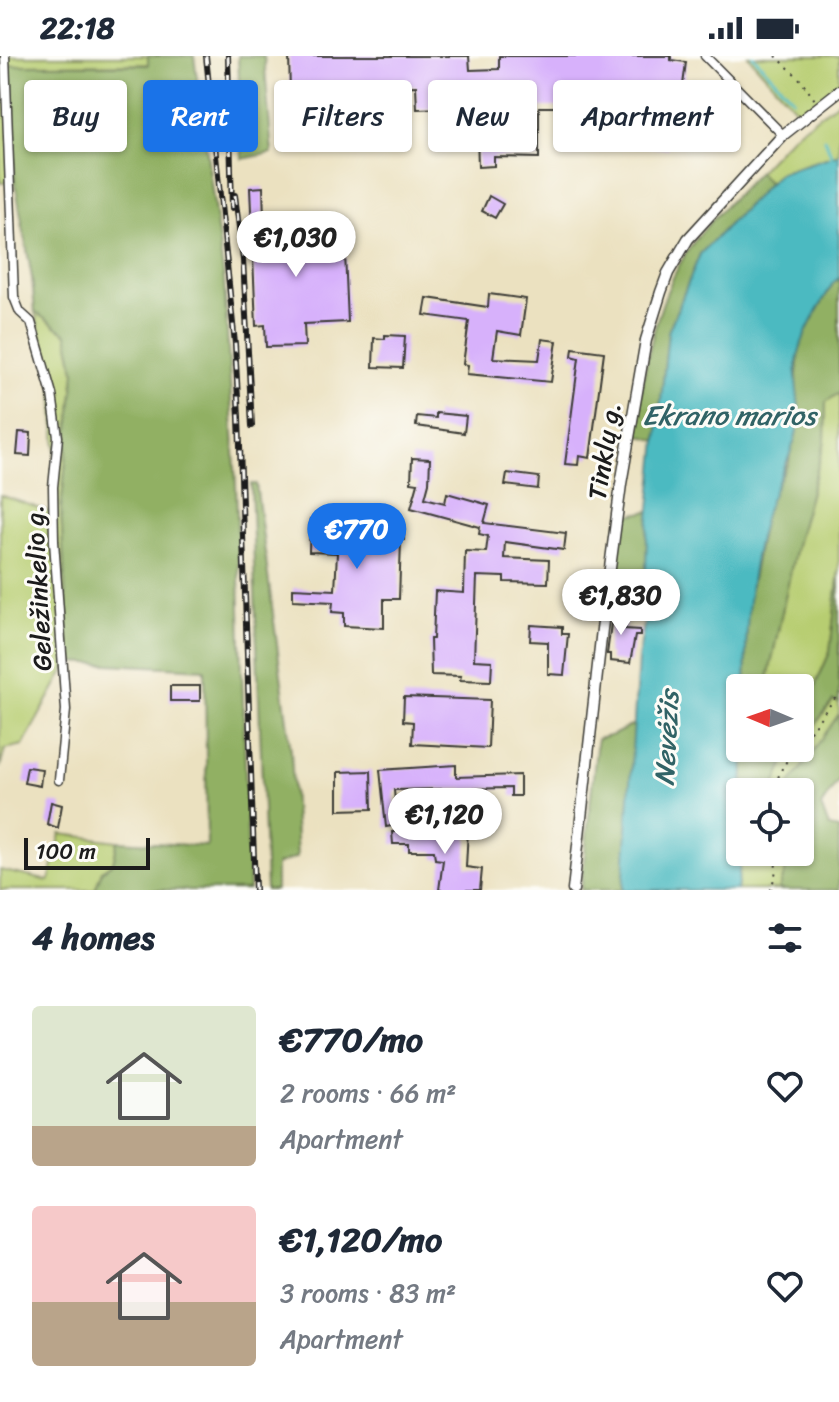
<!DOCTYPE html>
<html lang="en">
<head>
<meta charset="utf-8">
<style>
	body { margin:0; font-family:Sriracha,sans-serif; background:#f6f6f7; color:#1f2937; height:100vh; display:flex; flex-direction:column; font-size:30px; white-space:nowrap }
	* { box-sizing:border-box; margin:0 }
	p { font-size:26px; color:#747a83 }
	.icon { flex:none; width:44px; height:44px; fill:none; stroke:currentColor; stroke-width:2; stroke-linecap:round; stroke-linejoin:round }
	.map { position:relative; height:834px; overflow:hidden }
	.details { display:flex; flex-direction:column; background:#fff; flex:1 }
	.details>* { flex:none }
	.top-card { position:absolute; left:24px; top:24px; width:792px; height:72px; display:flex; gap:16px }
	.needle { width:52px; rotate:272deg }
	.controls { position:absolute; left:726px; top:618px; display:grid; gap:16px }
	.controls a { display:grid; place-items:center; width:88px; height:88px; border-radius:8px; background:#fff; box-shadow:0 2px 6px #0004; font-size:40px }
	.scale { position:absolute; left:24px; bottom:20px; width:126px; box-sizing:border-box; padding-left:8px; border:4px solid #1c1c1c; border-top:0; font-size:22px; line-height:28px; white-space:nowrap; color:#1c1c1c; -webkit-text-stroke:6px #fdfcf7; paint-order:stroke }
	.price { position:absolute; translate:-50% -68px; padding:0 18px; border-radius:28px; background:#fff; color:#222; font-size:26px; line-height:52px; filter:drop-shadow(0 2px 4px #0008) }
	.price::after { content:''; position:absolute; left:50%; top:48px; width:24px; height:18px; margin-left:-12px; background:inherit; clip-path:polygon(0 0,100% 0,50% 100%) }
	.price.selected { background:#1a73e8; color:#fff }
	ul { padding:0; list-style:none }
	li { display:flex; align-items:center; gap:24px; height:200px; padding:0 32px }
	li span { display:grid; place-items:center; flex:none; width:224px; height:160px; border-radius:8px; color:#555 }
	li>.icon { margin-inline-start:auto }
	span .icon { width:96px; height:96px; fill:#fffc; stroke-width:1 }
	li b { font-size:34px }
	h2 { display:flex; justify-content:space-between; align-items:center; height:96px; padding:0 32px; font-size:34px }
	.chip { padding:0 28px; border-radius:8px; background:#fff; box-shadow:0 2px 6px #0004; font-size:28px; line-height:72px }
	.chip.selected { background:#1a73e8; color:#fff }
	.status { display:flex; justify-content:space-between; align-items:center; height:56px; padding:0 40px; background:#fff; direction:ltr }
	.status svg { height:22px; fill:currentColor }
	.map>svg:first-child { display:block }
</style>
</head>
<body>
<div class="status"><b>22:18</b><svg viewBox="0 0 49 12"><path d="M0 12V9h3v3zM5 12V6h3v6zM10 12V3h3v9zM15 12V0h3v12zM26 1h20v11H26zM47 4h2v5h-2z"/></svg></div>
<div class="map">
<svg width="839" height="834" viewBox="0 0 839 834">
	<rect width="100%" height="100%" fill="#fdfcf7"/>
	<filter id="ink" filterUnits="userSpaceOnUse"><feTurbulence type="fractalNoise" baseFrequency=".0125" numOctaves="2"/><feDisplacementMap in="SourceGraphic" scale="16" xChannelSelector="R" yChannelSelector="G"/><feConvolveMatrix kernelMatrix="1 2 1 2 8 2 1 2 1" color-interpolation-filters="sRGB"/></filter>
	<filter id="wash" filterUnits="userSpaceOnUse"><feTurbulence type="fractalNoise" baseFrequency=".006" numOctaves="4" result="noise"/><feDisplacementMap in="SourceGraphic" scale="32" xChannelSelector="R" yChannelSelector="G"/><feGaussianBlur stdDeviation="1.8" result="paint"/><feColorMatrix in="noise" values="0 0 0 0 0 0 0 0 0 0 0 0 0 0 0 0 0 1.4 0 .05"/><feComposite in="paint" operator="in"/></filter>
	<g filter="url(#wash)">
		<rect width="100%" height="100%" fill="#ebe1c0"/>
		<!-- green -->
		<g fill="#b7cd71" stroke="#6a7446" stroke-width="2">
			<path d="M0,0H148L149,8L9,9L15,126L0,127Z"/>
			<path d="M748,0H839V32L800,58Z"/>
			<path d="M839,45V98L779,117L769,127L758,116L792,80Z"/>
			<path d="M35,256L67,278L75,316L61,454L69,606L23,689L5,693L0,712V439L53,457L56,401L53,327Z"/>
			<path d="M839,337V514L830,596L800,664V632H766L797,485L825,385L826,345Z"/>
			<path d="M834,645L839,647V658L786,736H772L783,710L780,692H800V688Z"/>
			<path d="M61,778L118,785L113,807L102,815L95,834H0V814L49,825Z"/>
			<path d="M741,796H792L779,834H737Z"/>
		</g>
		<!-- forest -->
		<g fill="#91b063" stroke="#566640" stroke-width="2">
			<path d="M148,0H194L224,224L236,429L249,834H95L102,815L113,807L118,785L207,790L205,613L69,606L61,454L75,316L67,278L35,256L32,222L15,126L9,9H148Z"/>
			<path d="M238,0H264L272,97L242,103Z"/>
			<path d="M758,116L769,127L700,198L668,276L657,385L634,377C645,314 654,243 691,190C710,163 736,140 758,116Z"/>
			<path d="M839,222V337L826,346L825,385L797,485L766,632H745L747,551L763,464L771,438L789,407L800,285L833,227Z"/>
			<path d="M251,428H256L291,695L297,801L276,809V834H266Z"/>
			<path d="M650,455L647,481L646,527L615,525L622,460Z"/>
			<path d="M839,514V647L833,645L800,688V664L830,596Z"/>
			<path d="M839,658V723L821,750L829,771L839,773V834H779L792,796H800V736L786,734Z"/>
			<path d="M636,667L623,834H581L597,683L613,679Z"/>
			<path d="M744,692H780L783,710L772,736H743Z"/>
		</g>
		<!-- water -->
		<path fill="#4bbac1" stroke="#346b6e" stroke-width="2" d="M839,98V222L833,227C817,256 798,282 796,316C795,335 802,352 798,371C791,406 773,429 764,462C748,518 746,574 745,632H740V692H744L743,736H740L741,802L737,834H623L638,603L644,569L647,481L668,276L700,198L779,117Z"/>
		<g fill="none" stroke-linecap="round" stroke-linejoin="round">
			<!-- stream -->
			<g stroke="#4bbac1" stroke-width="3">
				<path d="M753,0L793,43"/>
				<path d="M825,83L832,101"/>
			</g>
		</g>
		<g id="blocks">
			<!-- building -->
			<g fill="#d7b1fb">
				<path d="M289,0H469L470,14L499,13V0H671V4L686,6L676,83L668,82L667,93L621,87L624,60L555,51H539V102L494,101V110L478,111L477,78H481V65H493V92L522,93L523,52L502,53V50L417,53L416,30L290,35Z"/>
				<path d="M263,131L264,163H260L261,177L344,174L348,266L304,268L305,290L266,291L265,269L256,270L250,132Z"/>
				<path d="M489,140L503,148L495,162L482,155Z"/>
				<path d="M489,238L526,243L521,279L497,275L493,302L539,304L542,283L557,285L551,326L467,318L468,309L463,308L469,265L424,259L427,242L488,251Z"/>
				<path d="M385,279L405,280L403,312L373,311L374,282L385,283Z"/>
				<path d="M573,292L604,296L590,402L579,400L578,409L565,408L579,302L572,300Z"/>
				<path d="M436,357L466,360L464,377L416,370L417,360L436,362Z"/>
				<path d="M19,376L31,377L30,400L17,399Z"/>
				<path d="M412,402L430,403L429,427L425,442L445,447L447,437L489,449L484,467L566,477L564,494L505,486L504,502L549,504L548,527L504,526V521L477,520L474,604L492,605L491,625L460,624L461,620L431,619L430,583H433L435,535L464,537L465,495L486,496L488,480L479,478L480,471L411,452L418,427L411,426Z"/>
				<path d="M507,417L539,421L538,433L505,429Z"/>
				<path d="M310,463L356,465V480L378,481V475L404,476V484H401L399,543H384V572L344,570V557L332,556L333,546L293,544V532L335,534L337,497L309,496Z"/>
				<path d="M614,545L623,546L622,563L626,564L625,573L640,574V580H635L630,607L610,605V598H607Z"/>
				<path d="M531,569L562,571V578H568L564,619L548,618V586L530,585Z"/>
				<rect x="170" y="630" width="30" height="15"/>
				<path d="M404,641L490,644L488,692L412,688L413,666L403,665Z"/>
				<path d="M456,709V721L520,719V740H511V732L394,734L397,769L386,771L380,714Z"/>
				<path d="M27,711L42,713L40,730L24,727Z"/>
				<path d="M371,715L372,753L338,754V716Z"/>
				<path d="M51,746L62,749L58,772L47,768Z"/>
				<path d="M468,773L466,811L482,813L480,834H439L443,804L435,803L434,795H409V788H393L392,776Z"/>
			</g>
		</g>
	</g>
	<g filter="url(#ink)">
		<use href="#blocks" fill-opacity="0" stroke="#3b3a35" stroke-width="2"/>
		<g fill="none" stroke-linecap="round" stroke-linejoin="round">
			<!-- minor casing -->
			<g stroke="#3b3a35" stroke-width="11">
				<g id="minor">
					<path d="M5,0L14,241L20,256L31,266L52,338L58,381L53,431L54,485L66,654L59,724"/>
					<path d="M705,0L783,79"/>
				</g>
			</g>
			<!-- major casing -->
			<g stroke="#3b3a35" stroke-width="13">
				<path id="major" d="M573,834L602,573L621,428L646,284L661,236L668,217L688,183L783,79L839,35"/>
			</g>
			<!-- path -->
			<g stroke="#3b3a35" stroke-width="2" stroke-dasharray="2 6" stroke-linecap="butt">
				<path d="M776,0L799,22L815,44"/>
				<path d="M800,688L839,637"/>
				<path d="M772,736L783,710L797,692"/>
				<path d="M771,834L776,815L775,796"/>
			</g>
			<!-- minor -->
			<use href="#minor" stroke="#fff" stroke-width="8"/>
			<!-- major -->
			<use href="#major" stroke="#fff" stroke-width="10"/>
			<!-- rail casing -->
			<g stroke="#1c1c1c" stroke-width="6">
				<g id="rail">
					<path d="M206,0L235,288L239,361L255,834"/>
					<path d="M228,0L232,152"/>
					<path d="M235,139L243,204L252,370"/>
				</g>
			</g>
			<!-- rail -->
			<use href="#rail" stroke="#fdfcf7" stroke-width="3" stroke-dasharray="9" stroke-linecap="butt"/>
		</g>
	</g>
	<g text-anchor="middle" stroke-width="6" stroke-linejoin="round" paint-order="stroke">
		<!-- street labels -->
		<g font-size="26" fill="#1c1c1c" stroke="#fdfcf7">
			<text transform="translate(604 395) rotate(-81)" y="9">Tinklų g.</text>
			<text transform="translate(38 532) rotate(-93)" y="9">Geležinkelio g.</text>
		</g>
		<!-- water labels -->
		<g font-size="28" font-style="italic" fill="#316366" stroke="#fdfcf7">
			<text x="729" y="369">Ekrano marios</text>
			<text transform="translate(666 682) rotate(-87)" y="10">Nevėžis</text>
		</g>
	</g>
</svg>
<div class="controls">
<a><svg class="needle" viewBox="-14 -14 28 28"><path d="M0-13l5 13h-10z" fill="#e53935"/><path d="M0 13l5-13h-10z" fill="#747a83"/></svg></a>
<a><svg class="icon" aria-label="locate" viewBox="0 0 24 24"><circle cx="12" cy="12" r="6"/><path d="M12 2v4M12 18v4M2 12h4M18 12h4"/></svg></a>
</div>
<div class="scale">100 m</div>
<b class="price" style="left:296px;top:223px">€1,030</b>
<b class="price selected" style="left:357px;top:515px">€770</b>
<b class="price" style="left:621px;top:581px">€1,830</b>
<b class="price" style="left:445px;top:800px">€1,120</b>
<div class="top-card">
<a class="chip">Buy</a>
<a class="chip selected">Rent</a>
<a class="chip">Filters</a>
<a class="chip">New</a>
<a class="chip">Apartment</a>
</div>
</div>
<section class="details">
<h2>4 homes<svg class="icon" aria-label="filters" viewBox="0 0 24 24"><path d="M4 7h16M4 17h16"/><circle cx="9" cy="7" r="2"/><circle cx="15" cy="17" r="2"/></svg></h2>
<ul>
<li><span style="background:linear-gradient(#dfe7d0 75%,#b9a48a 0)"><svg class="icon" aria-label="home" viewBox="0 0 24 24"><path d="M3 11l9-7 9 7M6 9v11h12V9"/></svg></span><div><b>€770/mo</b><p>2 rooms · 66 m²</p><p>Apartment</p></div><svg class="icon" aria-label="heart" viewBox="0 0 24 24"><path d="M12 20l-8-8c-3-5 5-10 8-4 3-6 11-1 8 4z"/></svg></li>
<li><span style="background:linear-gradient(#f6c9c9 60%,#b9a48a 0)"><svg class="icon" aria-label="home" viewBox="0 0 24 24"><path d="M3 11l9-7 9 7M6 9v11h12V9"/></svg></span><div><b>€1,120/mo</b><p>3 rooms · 83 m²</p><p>Apartment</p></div><svg class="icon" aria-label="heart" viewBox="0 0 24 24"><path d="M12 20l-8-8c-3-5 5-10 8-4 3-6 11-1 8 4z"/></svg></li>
</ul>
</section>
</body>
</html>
